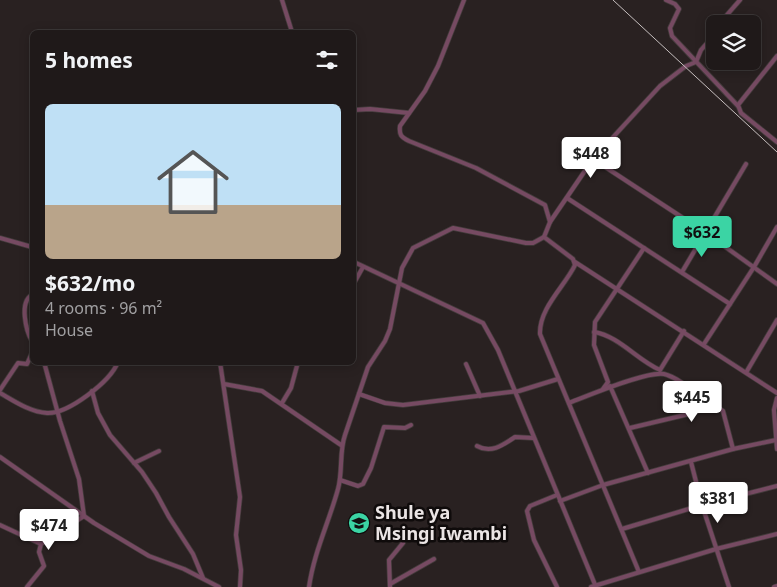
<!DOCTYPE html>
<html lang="en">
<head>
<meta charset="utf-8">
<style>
	body { margin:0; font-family:"Noto Sans",sans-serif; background:#2c2626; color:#f1f3f6; height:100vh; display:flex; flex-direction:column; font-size:19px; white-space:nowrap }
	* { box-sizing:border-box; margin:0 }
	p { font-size:16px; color:#a1a0a2 }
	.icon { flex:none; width:28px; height:28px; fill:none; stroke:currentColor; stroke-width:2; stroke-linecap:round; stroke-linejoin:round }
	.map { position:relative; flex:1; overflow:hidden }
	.drawer { position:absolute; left:30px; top:30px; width:326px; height:335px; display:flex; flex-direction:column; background:#1f1919; border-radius:8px; box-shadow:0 2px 12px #0003,0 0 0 1px #3c3838 }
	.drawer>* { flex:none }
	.tools { position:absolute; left:706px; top:15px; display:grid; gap:10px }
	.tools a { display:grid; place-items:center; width:55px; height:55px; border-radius:8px; background:#1f1919; box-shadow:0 2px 12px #0003,0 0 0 1px #3c3838; font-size:25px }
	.price { position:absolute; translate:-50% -42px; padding:0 11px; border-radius:5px; background:#fff; color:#222; font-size:16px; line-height:32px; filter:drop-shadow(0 1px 2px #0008) }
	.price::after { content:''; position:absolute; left:50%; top:30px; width:15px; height:11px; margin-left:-8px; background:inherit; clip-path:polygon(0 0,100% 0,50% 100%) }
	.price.on { background:#3bd4a4; color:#111 }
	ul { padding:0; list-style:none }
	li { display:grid; align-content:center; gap:10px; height:265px; padding:0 15px }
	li+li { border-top:1px solid #3c3838 }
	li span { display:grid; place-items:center; height:155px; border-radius:8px; color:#555 }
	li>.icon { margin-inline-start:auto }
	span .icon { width:90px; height:90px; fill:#fffc; stroke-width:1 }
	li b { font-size:21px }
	h2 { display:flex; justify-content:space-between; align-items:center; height:60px; padding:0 15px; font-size:21px }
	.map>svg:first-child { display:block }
</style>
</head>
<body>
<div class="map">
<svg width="777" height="587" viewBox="0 0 777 587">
	<rect width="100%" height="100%" fill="#292121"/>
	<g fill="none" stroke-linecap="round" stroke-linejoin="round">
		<!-- minor casing -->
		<g stroke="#443c3c" stroke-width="5.5">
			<g id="minor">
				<path d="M282,0L292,32"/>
				<path d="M464,0L438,66L425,91L400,126C399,135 401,137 409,141L476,168L545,205L550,222L544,237L573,259L575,265C565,286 539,308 540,334L639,572"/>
				<path d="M666,0L675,4L679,9L670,28L672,36L738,106"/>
				<path d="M723,24L726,16L740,0"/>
				<path d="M777,56L738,105L741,113L777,142"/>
				<path d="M354,110L370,109L409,113"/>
				<path d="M593,159L706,233L777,284"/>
				<path d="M567,198L730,304"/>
				<path d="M550,222L593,159L660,86L686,66L696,62L701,50L715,34"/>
				<path d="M0,238L32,247"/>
				<path d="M354,262L483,323L498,350L596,587"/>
				<path d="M575,262L777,393"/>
				<path d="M682,272L746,164"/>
				<path d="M354,283L363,267"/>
				<path d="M32,295C19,302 26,331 32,341"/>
				<path d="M594,332C619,336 637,360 660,370"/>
				<path d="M704,344L754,267L777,227"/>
				<path d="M220,362L240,497L236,535L241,570L240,587"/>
				<path d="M466,364L480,396"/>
				<path d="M660,370L684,331"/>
				<path d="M747,371L777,320"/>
				<path d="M224,384L262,391L341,445"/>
				<path d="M610,386L648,473"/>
				<path d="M603,389L608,382L594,345L595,322L644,248"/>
				<path d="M0,390L18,363L27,364L32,353"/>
				<path d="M92,391L98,413L110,435L142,472L156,493L169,517L193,554L203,578"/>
				<path d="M0,393C14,401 30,412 47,413C68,414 110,382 118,362"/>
				<path d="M359,394L385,403L403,405L519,391L558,379"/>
				<path d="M777,398L774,410L777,449"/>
				<path d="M282,403L291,388L298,362"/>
				<path d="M569,403C587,396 646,371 664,374C678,377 701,397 713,405"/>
				<path d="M630,428L693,413L714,405L723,411L733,449"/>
				<path d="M477,446C491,454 503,445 515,437L533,438"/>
				<path d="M0,457L94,523L149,556L184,569L219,587"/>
				<path d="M691,462L702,505L729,587"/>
				<path d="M134,463L159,451"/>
				<path d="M340,480L358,486L363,484L371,468L384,427L405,428L411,425"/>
				<path d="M557,495L530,506L527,511L534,540L557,587"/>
				<path d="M560,501L603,485L733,449L776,440"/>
				<path d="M0,525L41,544"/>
				<path d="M622,529L702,505L777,486"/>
				<path d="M390,584L434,559"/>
				<path d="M27,587L44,566L39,552L41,544L84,516L79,479L60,421L44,362"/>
				<path d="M309,587C314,552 329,522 338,489C343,471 339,452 345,435L368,367L385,341L390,329L402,268L413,248L453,228L526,243H533L544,237"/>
				<path d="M390,587L389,560L403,543"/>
				<path d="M591,587L716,549L777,534"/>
				<path d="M774,587L777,586"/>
			</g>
		</g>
		<!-- minor -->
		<use href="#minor" stroke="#764a62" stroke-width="4"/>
		<!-- rail -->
		<path stroke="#c6bfbf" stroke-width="1" d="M613,0L777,152"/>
	</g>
	<!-- icons -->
	<defs>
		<g id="school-disc" transform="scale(1.125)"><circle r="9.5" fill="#3bd4a4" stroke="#0f0b0b"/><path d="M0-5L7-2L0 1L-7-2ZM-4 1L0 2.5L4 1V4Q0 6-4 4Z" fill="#111"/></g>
	</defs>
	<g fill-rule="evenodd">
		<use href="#school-disc" x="359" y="523"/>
	</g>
	<g text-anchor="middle" stroke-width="5" stroke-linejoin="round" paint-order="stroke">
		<!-- poi labels -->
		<g font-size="18" font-weight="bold" fill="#ebe5e5" stroke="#0f0b0b" text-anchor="start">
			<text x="375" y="519">Shule ya<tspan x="375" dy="21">Msingi Iwambi</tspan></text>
		</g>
	</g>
</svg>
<div class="tools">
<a><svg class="icon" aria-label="layers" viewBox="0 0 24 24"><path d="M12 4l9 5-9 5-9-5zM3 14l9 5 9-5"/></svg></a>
</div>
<b class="price" style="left:591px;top:179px">$448</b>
<b class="price on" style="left:702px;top:258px">$632</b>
<b class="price" style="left:692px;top:423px">$445</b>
<b class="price" style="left:718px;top:524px">$381</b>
<b class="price" style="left:49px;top:551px">$474</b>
<section class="drawer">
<h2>5 homes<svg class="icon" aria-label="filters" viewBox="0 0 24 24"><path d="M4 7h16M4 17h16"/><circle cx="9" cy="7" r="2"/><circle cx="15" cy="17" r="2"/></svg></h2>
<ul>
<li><span style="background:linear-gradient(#bfe0f5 65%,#b9a48a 0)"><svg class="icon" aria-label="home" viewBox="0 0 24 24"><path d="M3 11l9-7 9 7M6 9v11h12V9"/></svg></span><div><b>$632/mo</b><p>4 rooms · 96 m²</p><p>House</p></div></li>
</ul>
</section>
</div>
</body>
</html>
